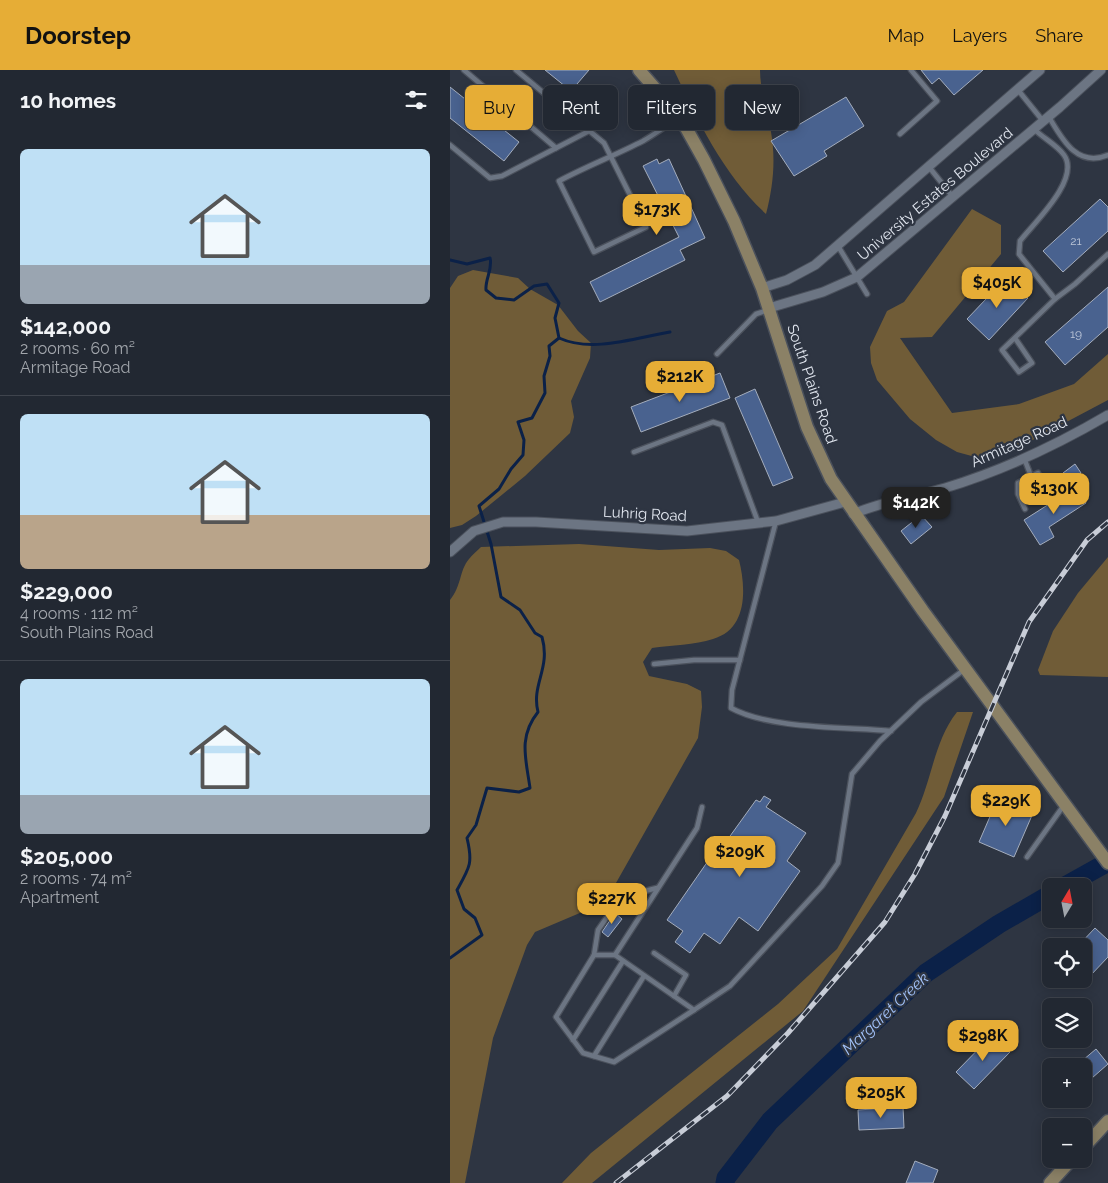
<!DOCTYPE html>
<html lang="en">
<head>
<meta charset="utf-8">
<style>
	body { margin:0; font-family:Raleway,sans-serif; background:#2e343e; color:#f1f3f6; height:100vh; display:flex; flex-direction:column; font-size:19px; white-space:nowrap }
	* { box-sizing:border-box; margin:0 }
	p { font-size:16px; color:#a2a6ac }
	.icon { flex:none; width:28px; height:28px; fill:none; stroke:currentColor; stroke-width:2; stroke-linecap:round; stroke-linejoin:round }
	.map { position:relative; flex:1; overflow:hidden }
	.panel { display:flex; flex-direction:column; background:#222832; width:450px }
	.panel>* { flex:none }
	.hud { position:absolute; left:15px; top:15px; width:475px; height:45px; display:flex; gap:10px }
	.needle { width:32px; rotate:10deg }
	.fabs { position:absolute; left:592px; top:808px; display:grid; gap:10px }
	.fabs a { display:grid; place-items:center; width:50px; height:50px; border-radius:8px; background:#222832; box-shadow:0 2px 12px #0003,0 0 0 1px #3f444d; font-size:25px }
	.price { position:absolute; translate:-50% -42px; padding:0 11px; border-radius:10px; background:#e6ad36; color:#111; font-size:16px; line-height:32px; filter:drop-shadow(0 1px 2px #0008) }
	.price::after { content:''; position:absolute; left:50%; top:30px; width:15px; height:11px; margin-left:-8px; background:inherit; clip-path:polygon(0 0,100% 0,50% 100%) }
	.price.active { background:#222; color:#fff }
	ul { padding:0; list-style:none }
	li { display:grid; align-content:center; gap:10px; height:265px; padding:0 20px }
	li+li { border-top:1px solid #3f444d }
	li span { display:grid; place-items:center; height:155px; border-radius:8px; color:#555 }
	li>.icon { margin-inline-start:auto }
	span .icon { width:90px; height:90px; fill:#fffc; stroke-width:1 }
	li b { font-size:21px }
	h2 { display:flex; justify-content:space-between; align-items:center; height:60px; padding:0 20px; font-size:21px }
	.pill { padding:0 18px; border-radius:8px; background:#222832; box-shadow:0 2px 12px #0003,0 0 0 1px #3f444d; font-size:18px; line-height:45px }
	.pill.active { background:#e6ad36; color:#111 }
	header { display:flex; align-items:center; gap:30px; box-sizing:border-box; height:70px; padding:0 25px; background:#e6ad36; color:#111 }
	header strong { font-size:24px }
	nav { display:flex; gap:28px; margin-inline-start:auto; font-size:18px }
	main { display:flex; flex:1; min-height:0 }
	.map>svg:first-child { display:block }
</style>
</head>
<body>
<header>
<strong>Doorstep</strong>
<nav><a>Map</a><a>Layers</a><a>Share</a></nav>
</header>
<main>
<section class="panel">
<h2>10 homes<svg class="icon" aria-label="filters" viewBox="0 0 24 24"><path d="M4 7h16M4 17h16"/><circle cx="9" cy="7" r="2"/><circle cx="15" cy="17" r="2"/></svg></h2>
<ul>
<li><span style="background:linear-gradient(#bfe0f5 75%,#9aa5b1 0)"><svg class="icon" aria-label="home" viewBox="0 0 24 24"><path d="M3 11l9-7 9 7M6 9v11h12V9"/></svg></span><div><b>$142,000</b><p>2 rooms · 60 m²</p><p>Armitage Road</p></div></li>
<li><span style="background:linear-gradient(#bfe0f5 65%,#b9a48a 0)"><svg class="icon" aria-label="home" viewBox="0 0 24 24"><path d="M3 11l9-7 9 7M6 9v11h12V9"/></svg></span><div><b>$229,000</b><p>4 rooms · 112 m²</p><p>South Plains Road</p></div></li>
<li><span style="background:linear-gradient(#bfe0f5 75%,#9aa5b1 0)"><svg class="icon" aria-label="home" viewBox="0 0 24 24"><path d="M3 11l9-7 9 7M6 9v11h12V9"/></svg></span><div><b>$205,000</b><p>2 rooms · 74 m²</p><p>Apartment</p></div></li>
</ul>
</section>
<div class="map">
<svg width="658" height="1113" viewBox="0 0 658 1113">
	<rect width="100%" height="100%" fill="#2e3542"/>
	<!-- green -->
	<g fill="#705c37">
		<path d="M224,0H310C310,21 318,41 321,62C326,90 323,117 316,144C274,105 248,52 224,0Z"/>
		<path d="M522,139L551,155V184L482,267L450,268L502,343L569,334L624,314L658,284V330L556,384L548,388H529L507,382L486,370L460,349L427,310L421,293L420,277L437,241L454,232Z"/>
		<path d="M23,200L68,208L80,219L108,235L128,261L141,273L140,288L121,331L124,347L120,363L75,406L26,446L12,455L0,458V218L8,206Z"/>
		<path d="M129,474L209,480L260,478L276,481L289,490C296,518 298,559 263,569C245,575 221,575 202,578L193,592L199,606L237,614L251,621L252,637L248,668L166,813L144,837L85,862L77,875L43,968L15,1113H0V530C12,515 9,501 19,489C22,485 27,481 31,477Z"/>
		<path d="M658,487V607L590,605L588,600L603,561L628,523Z"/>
		<path d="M507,642H523L494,727L353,941L142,1113H112L141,1083L328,934L387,879L466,743C482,710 484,671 507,642Z"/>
	</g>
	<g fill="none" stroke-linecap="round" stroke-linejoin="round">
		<!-- stream -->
		<g stroke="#0b2148" stroke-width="3">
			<path d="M0,190L17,194L40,188C43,199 35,209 36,220L46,228L64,230L84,216L97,214L109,233L105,248L109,268L99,276L100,286L94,306L95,323L82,348L68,352L74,370L73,385L61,399L49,419L29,436L41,474L51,527L70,540L85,563L92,567C101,599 81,614 88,642C68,667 76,689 80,718L69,722L37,718L26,755L17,768C23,793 20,797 7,820L14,839L25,848L32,865L0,888"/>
			<path d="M109,268C142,283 185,268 220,262"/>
		</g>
		<!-- river -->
		<g stroke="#0b2148" stroke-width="19">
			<path d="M615,816L658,792"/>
			<path d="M275,1113L276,1108L320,1051L476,903L549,854L601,824"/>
		</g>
	</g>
	<!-- building -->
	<g fill="#49628f" stroke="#a4adbd">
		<path d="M95,0H139L121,21Z"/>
		<path d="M471,0H533L504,25L489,8L482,14Z"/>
		<path d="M0,17L69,72L54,91L0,48Z"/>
		<path d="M396,27L414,56L374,81L377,86L344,106L321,71Z"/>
		<path d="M207,89L209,94L219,89L255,168L230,180L235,190L150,232L140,212L229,167L193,96Z"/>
		<path d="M650,129L658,137V161L613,202L593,181Z"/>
		<path d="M556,208L578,228L539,270L517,249Z"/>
		<path d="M658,217V257L615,295L595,272Z"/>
		<path d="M270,303L280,328L191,362L181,337Z"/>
		<path d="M305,319L343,408L323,416L285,328Z"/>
		<path d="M625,394L631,403L619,412L613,403Z"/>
		<path d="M626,417L636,433L599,457L604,467L590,475L574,450Z"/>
		<path d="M471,445L482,457L461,474L451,461Z"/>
		<path d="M314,726L321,730L316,737L356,763L337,791L350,801L308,861L289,847L270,874L254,863L240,883L225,872L233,861L217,850L267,778L270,780L306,730L310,732Z"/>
		<path d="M548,728L583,743L564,787L529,772Z"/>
		<path d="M165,843L172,849L158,867L152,862Z"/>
		<path d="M645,858L658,870V887L640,906L634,899V876H628Z"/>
		<path d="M542,965L560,982L524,1019L506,1002Z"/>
		<path d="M646,979L658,994L634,1015V996H626Z"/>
		<path d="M453,1037L454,1058L409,1060L408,1040Z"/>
		<path d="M465,1091L488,1100L483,1113H456Z"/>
	</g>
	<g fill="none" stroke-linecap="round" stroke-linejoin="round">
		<!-- service casing -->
		<g stroke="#4b515c" stroke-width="7">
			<g id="service">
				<path d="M14,0L106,78"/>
				<path d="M66,0L154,73L196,157L144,182L109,111C137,96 166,85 193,71C205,64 217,55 229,48"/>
				<path d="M568,20L593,51"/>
				<path d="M599,47C612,69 627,98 658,85"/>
				<path d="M584,59C593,68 607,75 614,85C631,109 584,153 570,171L569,184L605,229"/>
				<path d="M450,64L487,31L461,0"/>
				<path d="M0,75L40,108L52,106L139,61"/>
				<path d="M479,97L503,127"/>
				<path d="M388,176L417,224"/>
				<path d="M565,268L582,293L569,302L552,280L605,229L625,214L658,184"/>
				<path d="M267,284L306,244L318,240"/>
				<path d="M184,382L263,352L272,355L308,452"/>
				<path d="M574,388L581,406"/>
				<path d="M575,439L568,424V413L588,403L599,424"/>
				<path d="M326,451L282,620L281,638C319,659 396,657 441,661"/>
				<path d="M204,594L244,590H290"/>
				<path d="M252,737L247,758L165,885L244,940L280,916L372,816L388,793L402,704L430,671L471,632L515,599"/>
				<path d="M577,787L614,735"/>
				<path d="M204,883L236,905L224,926"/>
				<path d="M144,885L148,860L171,827L207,818"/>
				<path d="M165,885H144L106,947L133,983L164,992L244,940"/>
				<path d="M123,970L173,891"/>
				<path d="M144,986L194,906"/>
			</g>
		</g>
		<!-- minor casing -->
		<g stroke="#4b515c" stroke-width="11">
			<g id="minor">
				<path d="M312,218L337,210L365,195L590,0"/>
				<path d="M319,238L373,222L407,207L610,37L651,0"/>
				<path d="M403,444C434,431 463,427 495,418C551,401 607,375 658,345"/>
				<path d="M0,482L24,461L53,452H86L237,461L326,451L395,432"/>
			</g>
		</g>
		<!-- secondary casing -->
		<g stroke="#4b515c" stroke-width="15">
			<g id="secondary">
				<path d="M189,0L230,47L254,90L284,151L312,218L357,357L381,409L473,541L658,793"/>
				<path d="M634,1077L658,1051"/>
				<path d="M600,1113L622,1089"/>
			</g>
		</g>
		<!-- service -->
		<use href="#service" stroke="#6c7583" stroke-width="4.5"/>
		<!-- minor -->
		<use href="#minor" stroke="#6c7583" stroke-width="9"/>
		<!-- secondary -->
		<use href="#secondary" stroke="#8b8166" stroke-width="12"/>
		<!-- rail casing -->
		<g stroke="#c8cdd7" stroke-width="5">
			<path id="rail" d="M166,1113L277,1026L338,963L435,852L465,804L495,746L579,552L637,470L658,452"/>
		</g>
		<!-- rail -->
		<use href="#rail" stroke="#2e3542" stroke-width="3" stroke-dasharray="9" stroke-linecap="butt"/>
	</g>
	<g text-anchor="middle" stroke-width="4.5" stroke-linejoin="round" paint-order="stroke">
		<!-- number labels -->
		<g font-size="12" fill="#bbc5d7">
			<text x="626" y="175">21</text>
			<text x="626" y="268">19</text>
		</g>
		<!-- street labels -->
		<g font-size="15" fill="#e1e6ef" stroke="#2e3542">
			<text transform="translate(485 124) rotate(-40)" y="5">University Estates Boulevard</text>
			<text transform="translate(362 314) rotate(71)" y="5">South Plains Road</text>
			<text transform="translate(569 372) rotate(-24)" y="5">Armitage Road</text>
			<text transform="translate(195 444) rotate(3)" y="5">Luhrig Road</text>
		</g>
		<!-- water labels -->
		<g font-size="16" font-style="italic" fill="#a3c3fb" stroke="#2e3542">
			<text transform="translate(435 943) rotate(-43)" y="6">Margaret Creek</text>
		</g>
	</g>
</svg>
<div class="fabs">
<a><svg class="needle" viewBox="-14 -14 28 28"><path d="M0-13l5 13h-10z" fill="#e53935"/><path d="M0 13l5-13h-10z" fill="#a2a6ac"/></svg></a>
<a><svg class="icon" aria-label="locate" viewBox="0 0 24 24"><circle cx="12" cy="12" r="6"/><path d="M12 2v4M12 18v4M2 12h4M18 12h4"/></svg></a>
<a><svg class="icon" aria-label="layers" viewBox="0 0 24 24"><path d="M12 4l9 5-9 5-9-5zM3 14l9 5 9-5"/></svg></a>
<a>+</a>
<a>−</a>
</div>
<b class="price" style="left:207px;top:166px">$173K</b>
<b class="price" style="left:547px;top:239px">$405K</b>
<b class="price" style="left:230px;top:333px">$212K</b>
<b class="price" style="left:604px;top:445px">$130K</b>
<b class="price active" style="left:466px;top:459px">$142K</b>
<b class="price" style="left:556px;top:757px">$229K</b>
<b class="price" style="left:290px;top:808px">$209K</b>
<b class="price" style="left:162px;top:855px">$227K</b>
<b class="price" style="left:533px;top:992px">$298K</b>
<b class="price" style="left:431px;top:1049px">$205K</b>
<div class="hud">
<a class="pill active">Buy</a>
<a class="pill">Rent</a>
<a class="pill">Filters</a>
<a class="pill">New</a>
</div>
</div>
</main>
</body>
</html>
